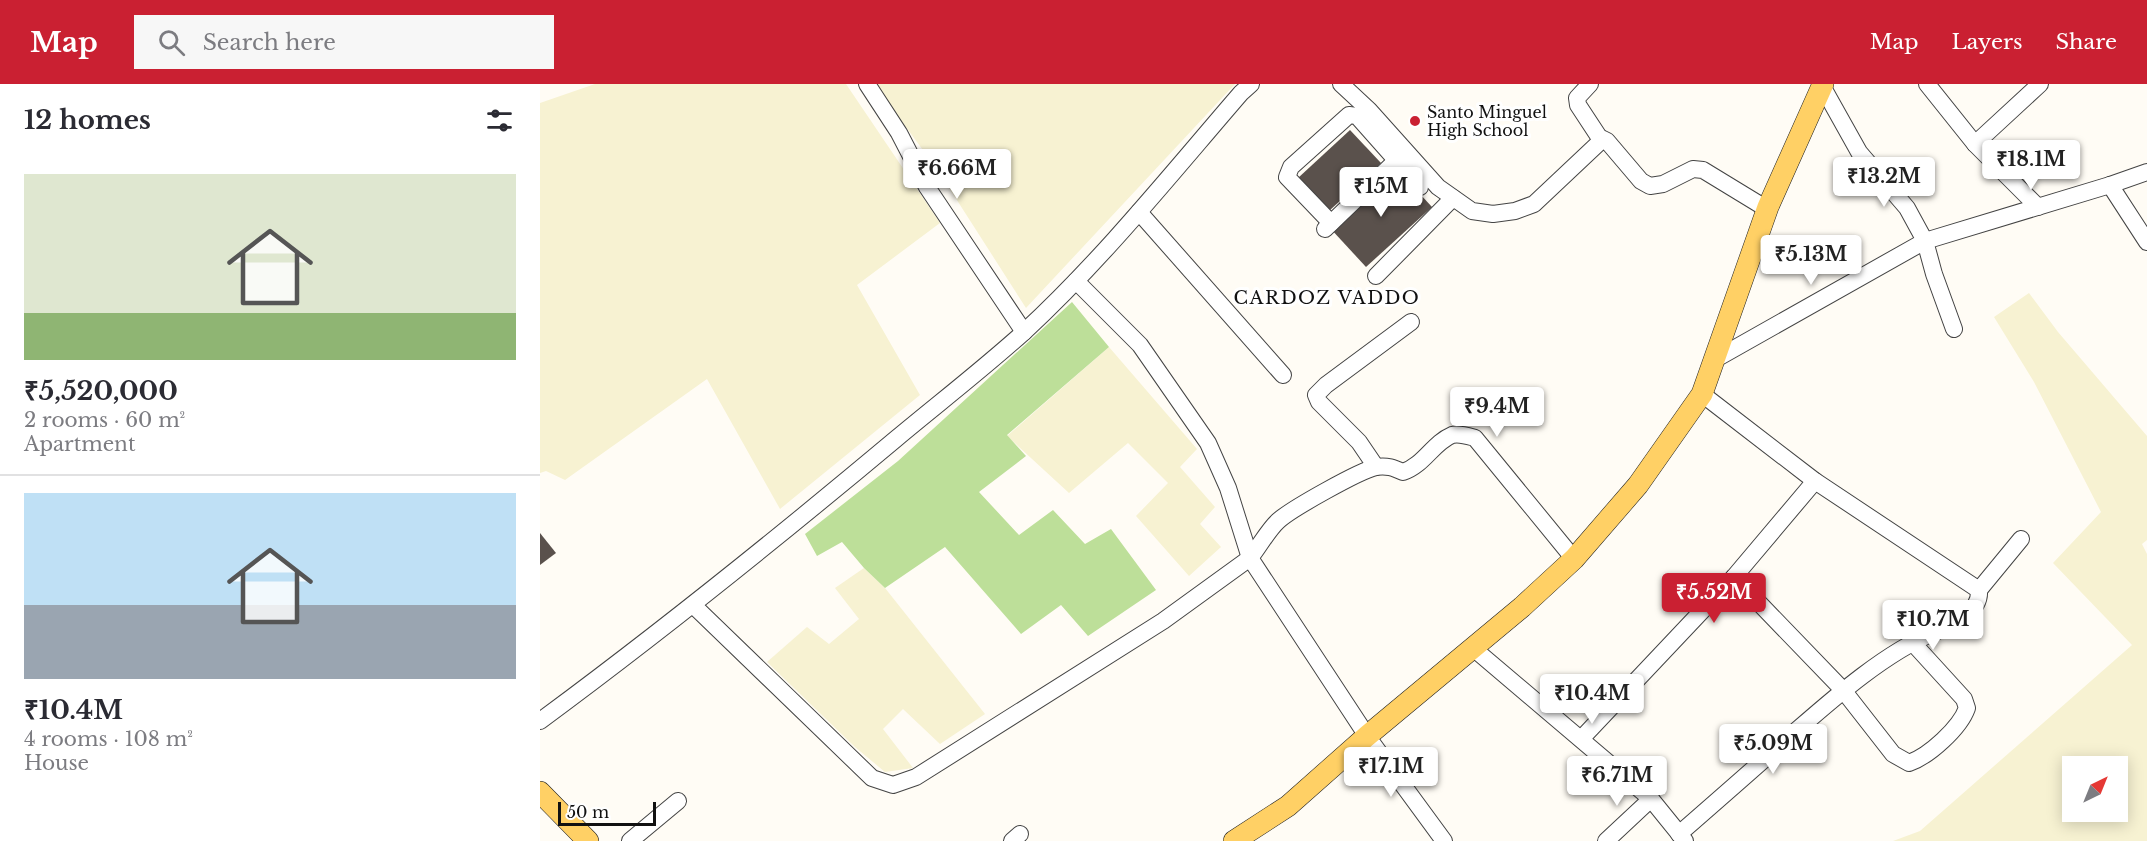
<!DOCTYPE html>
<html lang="en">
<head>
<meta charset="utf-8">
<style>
	body { margin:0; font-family:"Libre Baskerville",serif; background:#f7f7f7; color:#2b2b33; height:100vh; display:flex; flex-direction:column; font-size:22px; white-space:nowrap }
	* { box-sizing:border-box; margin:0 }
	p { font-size:20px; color:#7c7c81 }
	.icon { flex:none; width:33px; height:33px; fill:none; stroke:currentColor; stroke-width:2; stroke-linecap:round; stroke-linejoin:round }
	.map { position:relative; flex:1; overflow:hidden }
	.side { display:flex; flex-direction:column; background:#fff; width:540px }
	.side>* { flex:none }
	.needle { width:39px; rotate:43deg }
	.controls { position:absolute; left:1522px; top:672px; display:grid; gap:12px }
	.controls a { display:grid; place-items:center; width:66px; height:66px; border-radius:0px; background:#fff; box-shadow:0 3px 15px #0003; font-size:30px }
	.scale { position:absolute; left:18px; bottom:15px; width:98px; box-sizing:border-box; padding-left:6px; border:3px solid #111; border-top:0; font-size:16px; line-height:21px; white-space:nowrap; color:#111; -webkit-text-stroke:4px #fff; paint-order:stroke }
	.price { position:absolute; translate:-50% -51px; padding:0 14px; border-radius:6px; background:#fff; color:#222; font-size:20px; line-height:39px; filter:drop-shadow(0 2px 3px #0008) }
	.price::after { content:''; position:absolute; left:50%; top:36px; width:18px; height:14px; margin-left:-9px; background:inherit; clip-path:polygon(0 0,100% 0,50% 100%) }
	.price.active { background:#ca2032; color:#fff }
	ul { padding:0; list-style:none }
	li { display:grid; align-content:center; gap:12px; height:318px; padding:0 24px }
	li+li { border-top:2px solid #e1e1e2 }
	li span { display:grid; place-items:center; height:186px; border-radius:0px; color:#555 }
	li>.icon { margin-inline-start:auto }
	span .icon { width:108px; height:108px; fill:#fffc; stroke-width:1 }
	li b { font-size:26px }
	h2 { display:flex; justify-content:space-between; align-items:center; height:72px; padding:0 24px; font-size:26px }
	header { display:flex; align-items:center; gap:36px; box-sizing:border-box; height:84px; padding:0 30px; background:#ca2032; color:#fff }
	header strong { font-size:28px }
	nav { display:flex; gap:33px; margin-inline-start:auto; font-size:21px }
	.search { width:420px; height:54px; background:#f7f7f7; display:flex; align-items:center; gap:15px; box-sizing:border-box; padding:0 21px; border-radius:0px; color:#7c7c81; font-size:22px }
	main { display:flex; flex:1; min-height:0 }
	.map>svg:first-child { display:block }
</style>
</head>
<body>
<header>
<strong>Map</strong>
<div class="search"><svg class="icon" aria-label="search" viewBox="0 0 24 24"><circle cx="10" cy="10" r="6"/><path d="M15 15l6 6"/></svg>Search here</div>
<nav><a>Map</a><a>Layers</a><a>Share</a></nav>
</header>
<main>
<section class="side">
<h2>12 homes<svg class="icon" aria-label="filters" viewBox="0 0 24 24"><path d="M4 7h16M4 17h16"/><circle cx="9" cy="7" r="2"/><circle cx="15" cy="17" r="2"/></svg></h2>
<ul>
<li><span style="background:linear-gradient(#dfe7d0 75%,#8fb573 0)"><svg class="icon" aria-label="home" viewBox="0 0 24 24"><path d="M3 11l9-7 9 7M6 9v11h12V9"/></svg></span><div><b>₹5,520,000</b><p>2 rooms · 60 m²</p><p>Apartment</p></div></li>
<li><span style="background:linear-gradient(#bfe0f5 60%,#9aa5b1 0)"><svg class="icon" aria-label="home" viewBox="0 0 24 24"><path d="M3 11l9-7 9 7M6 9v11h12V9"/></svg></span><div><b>₹10.4M</b><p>4 rooms · 108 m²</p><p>House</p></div></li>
</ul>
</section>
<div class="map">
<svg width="1607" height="757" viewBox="0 0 1607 757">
	<rect width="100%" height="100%" fill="#fffcf5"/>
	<!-- farmland -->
	<g fill="#f7f2d2" fill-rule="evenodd">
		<path d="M55,0H306L400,139L317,201L380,311L240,425L167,295L25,396L6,387L0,389V19Z"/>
		<path d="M334,0H695L486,224L397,85Z"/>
		<path d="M1489,209L1518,248L1607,352V456L1602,460L1607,470V757H1353L1380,747L1592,561L1513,479L1561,428L1494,298L1454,233ZM1533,682H1578V728H1533Z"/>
		<path d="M569,263L657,365L640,383L675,423L660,440L681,463L649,492L596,432L628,399L588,359L529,409L467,352Z"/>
		<path d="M324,484L345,504L445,630L400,660L363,625L343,645L373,684L345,688L315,663L227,578L267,543L289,560L319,535L295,504Z"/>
	</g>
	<!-- forest -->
	<path fill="#bddf99" d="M532,218L569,263L467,351L486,372L439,408L479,451L513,426L545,460L571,445L616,506L548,552L521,521L481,550L405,463L345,504L324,484L302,458L277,472L265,450L358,377Z"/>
	<!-- building -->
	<g fill="#5a514c">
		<path d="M810,46L841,79L789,127L758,94Z"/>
		<path d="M856,84L892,123L826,183L790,144Z"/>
		<path d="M0,449L16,469L0,481Z"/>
	</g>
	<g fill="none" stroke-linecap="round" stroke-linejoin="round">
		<!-- minor casing -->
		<g stroke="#444" stroke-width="18">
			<g id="minor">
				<path d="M327,0L359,49L387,103L484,248"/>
				<path d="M801,0L829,26L898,103L932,127L953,130L975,127L994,120L1063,55L1067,57L1101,97L1110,102L1123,100L1153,85L1163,86L1227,125"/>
				<path d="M1050,0L1037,14L1038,21L1061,56"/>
				<path d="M1281,0L1319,68L1367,124L1385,157L1394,190L1414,245"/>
				<path d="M1387,0L1435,60L1498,123"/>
				<path d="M1435,60L1500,0"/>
				<path d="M1570,101L1607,158"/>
				<path d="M599,128L743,291"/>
				<path d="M791,139L747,93L751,83L809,31L817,32L880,103"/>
				<path d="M785,145L863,70"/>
				<path d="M836,192L913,114"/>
				<path d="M536,197L600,261L668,359L688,404L710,474"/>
				<path d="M1174,276L1385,157L1570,101L1607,88"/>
				<path d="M1162,310L1275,397L1439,506L1481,455"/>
				<path d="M836,383L819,358L779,318L776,311L786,301L871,238"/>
				<path d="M710,474C719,463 728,446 738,437C751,425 819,387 836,383C847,381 854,384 863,388C884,381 893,359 912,351C919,349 928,352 935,354L1034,475"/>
				<path d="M1194,493L1303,606L1353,670L1369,679C1389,672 1420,644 1427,624L1424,615L1372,558"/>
				<path d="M153,521L332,694L353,701L376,693L623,537L710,474L827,652L904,757"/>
				<path d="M933,564L1111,715L1145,757"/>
				<path d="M0,637C122,547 240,452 357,354C399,319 443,285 484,248C563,175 631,90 701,9L711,0"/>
				<path d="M1041,655L1194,493L1275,397"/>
				<path d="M1139,750C1178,716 1217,682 1256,647C1295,613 1345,569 1393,549C1411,541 1441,530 1439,506"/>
				<path d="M90,757L138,717"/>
				<path d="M472,757L480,750"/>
				<path d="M1066,757L1111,715"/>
			</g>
		</g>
		<!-- major casing -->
		<g stroke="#222" stroke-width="22">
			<g id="major">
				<path d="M0,708L48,757"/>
				<path d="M694,757L748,722L827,652L982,523L1034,475L1098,401L1162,310L1228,123L1283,0"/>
			</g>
		</g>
		<!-- minor -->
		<use href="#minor" stroke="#fff" stroke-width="16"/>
		<!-- major -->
		<use href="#major" stroke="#ffd065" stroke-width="21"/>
	</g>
	<!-- markers -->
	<circle fill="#ca2032" stroke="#fff" stroke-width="2" cx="875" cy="37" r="6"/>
	<g text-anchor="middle" stroke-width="6" stroke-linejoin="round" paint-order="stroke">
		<!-- poi labels -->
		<g font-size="16" fill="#111" stroke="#fff" text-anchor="start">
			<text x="887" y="34">Santo Minguel<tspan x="887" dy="18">High School</tspan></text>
		</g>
		<!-- neighbourhood labels -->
		<g font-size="18" letter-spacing="1.5" fill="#111" stroke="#fff">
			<text x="787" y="220">CARDOZ VADDO</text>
		</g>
	</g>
</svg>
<div class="controls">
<a><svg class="needle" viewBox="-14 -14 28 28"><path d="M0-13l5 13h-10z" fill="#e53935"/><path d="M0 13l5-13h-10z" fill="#7c7c81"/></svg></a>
</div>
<div class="scale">50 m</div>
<b class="price" style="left:1491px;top:107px">₹18.1M</b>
<b class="price" style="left:417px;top:116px">₹6.66M</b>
<b class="price" style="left:1344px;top:124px">₹13.2M</b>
<b class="price" style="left:841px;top:134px">₹15M</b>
<b class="price" style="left:1271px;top:202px">₹5.13M</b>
<b class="price" style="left:957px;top:354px">₹9.4M</b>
<b class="price active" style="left:1174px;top:540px">₹5.52M</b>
<b class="price" style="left:1393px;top:567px">₹10.7M</b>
<b class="price" style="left:1052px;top:641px">₹10.4M</b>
<b class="price" style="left:1233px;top:691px">₹5.09M</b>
<b class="price" style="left:851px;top:714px">₹17.1M</b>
<b class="price" style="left:1077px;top:723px">₹6.71M</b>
</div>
</main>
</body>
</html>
